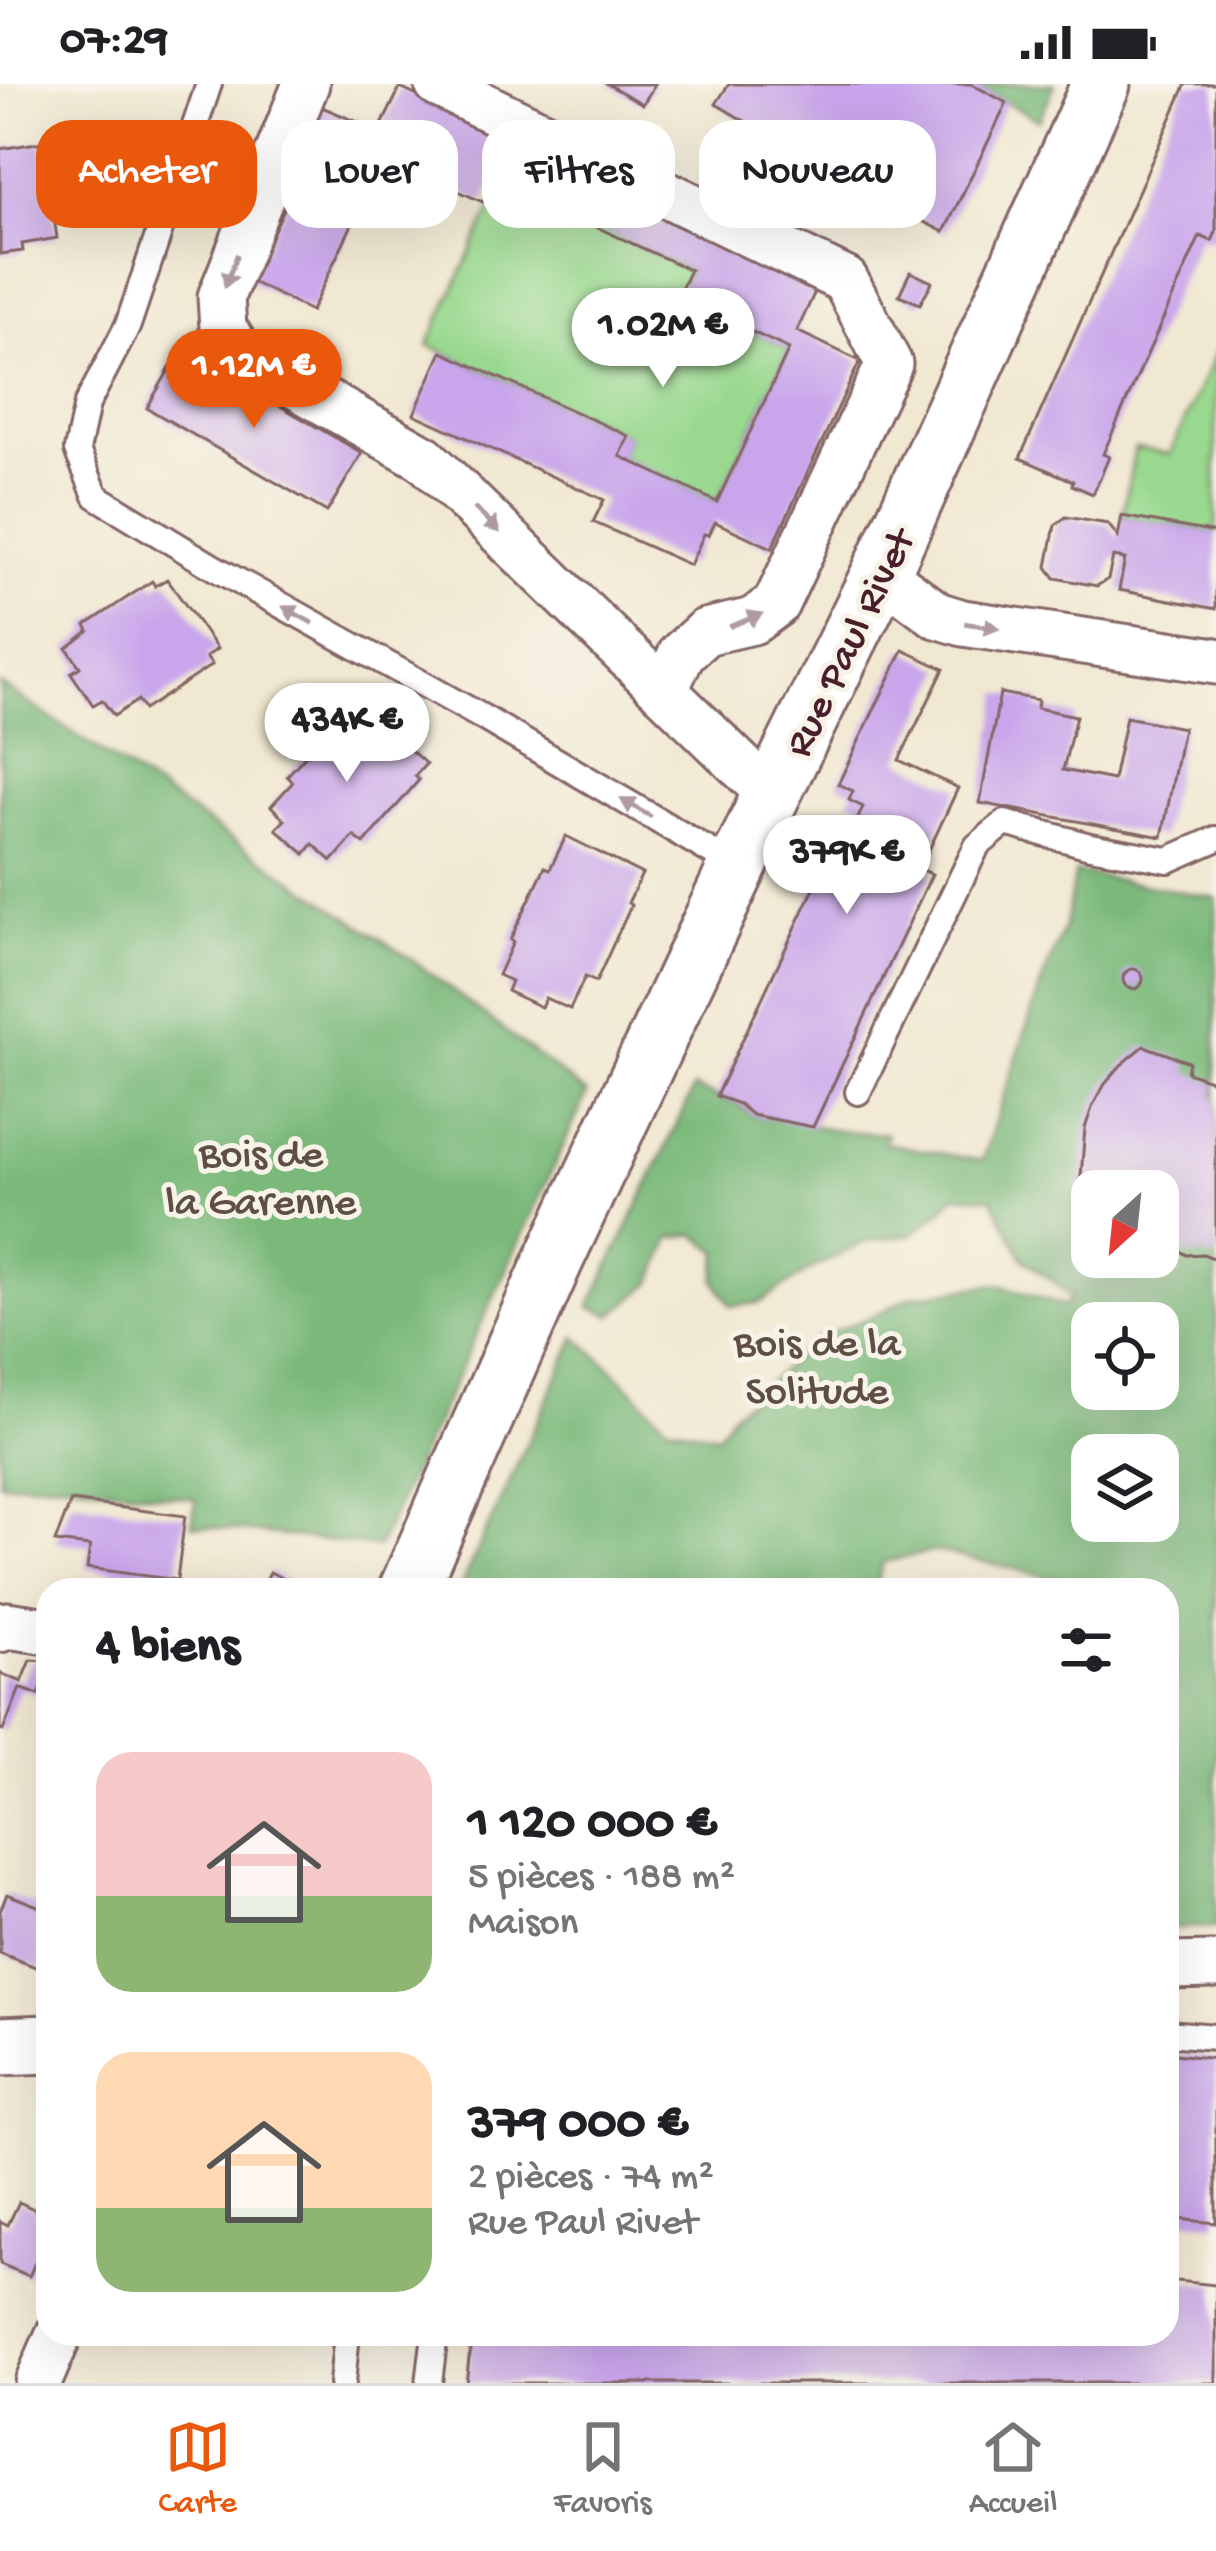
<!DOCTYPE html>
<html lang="fr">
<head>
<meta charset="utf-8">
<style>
	body { margin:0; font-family:"Gochi Hand",sans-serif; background:#f6f6f6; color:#202124; height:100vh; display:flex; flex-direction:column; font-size:45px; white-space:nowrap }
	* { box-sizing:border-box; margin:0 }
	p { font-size:39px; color:#757577 }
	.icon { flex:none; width:66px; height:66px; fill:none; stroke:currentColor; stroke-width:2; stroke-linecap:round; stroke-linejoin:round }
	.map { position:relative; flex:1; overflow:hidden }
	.details { position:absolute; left:36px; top:1494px; width:1143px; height:768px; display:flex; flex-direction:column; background:#fff; border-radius:36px; box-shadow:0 12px 48px #0002 }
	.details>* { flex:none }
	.banner { position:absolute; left:36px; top:36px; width:1146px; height:108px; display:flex; gap:24px }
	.needle { width:78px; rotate:207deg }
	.fabs { position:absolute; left:1071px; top:1086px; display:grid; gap:24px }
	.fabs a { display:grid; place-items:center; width:108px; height:108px; border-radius:24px; background:#fff; box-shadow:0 12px 48px #0002; font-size:60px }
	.price { position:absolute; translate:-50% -102px; padding:0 27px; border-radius:42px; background:#fff; color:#222; font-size:39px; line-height:78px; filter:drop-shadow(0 3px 6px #0008) }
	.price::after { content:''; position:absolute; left:50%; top:72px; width:36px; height:27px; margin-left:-18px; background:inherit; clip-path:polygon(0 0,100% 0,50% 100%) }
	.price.on { background:#ea580c; color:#fff }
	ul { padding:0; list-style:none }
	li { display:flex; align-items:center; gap:36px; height:300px; padding:0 60px }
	li span { display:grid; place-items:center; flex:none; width:336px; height:240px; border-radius:36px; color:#555 }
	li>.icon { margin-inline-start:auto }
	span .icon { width:144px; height:144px; fill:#fffc; stroke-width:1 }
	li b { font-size:51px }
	h2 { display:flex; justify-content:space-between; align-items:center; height:144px; padding:0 60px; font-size:51px }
	.pill { padding:0 42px; border-radius:36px; background:#fff; box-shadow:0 12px 48px #0002; font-size:42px; line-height:108px }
	.pill.on { background:#ea580c; color:#fff }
	.status { display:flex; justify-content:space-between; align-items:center; height:84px; padding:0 60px; background:#fff; direction:ltr }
	.status svg { height:33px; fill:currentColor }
	.tab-bar { display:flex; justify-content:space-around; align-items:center; height:168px; border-top:3px solid #e0e0e0; background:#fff; font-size:33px; color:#757577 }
	.tab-bar a { display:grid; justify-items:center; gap:6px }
	.tab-bar .on { color:#ea580c }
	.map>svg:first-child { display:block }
</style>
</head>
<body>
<div class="status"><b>07:29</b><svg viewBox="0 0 49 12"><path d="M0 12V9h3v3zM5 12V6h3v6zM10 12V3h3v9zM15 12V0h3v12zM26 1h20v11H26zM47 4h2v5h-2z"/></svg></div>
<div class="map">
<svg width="1216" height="2299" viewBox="0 0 1216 2299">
	<rect width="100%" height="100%" fill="#f7f3e8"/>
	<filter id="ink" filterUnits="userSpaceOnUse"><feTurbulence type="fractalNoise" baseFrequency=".00833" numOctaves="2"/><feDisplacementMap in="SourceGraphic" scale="24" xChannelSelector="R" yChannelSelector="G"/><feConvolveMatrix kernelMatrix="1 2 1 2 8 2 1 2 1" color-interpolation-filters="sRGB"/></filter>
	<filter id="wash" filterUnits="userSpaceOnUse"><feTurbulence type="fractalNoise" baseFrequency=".004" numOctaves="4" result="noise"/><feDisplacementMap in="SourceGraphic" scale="48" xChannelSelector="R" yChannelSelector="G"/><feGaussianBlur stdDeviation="2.7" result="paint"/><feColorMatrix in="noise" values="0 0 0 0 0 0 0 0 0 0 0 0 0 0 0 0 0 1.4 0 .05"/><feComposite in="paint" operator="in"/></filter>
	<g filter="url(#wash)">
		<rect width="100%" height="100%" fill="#f1e8d1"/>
		<!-- green -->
		<g fill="#99d98f" stroke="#727c5d" stroke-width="3">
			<path d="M503,100L690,186L678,214L789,265L717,418L620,372L628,352L428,261Z"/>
			<path d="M1216,267V449L1122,432L1135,364L1170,370Z"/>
		</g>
		<!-- forest -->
		<g fill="#7ab97a" stroke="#626c52" stroke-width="3" fill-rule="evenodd">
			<path d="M971,0H1055L1039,36Z"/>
			<path d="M0,600L411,875L587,1010L378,1463L192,1441L196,1415L67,1398L0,1399Z"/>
			<path d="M1075,788L1216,814V1843L1167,1844V1506H1093L1081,1500L936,1467L883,1478L875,1506H459L576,1253L608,1281L667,1341L717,1351L733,1328L755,1311L816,1254L873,1232L913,1212L998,1200L1065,1222L1071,1212L1023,1174L992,1114L955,1111L940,1128L913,1150L867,1157L810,1186L759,1219L731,1222L715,1196L719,1168L694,1150L671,1154L652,1199L612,1231L590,1223L694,1004L739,1021L752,1031L842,1047L887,1050L884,1059L982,1077L1043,895L1065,841ZM1092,1107H1158V1173H1092ZM1092,1239H1158V1305H1092ZM1092,1371H1158V1437H1092Z"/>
		</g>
		<g id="blocks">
			<!-- building -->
			<g fill="#c9a5eb">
				<path d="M607,0H655L643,20Z"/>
				<path d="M729,0H971L1007,19L944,148L860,106L716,20Z"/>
				<path d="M1186,0H1216V148L1212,157L1200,152L1103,370L1109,373L1093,410L1072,401L1073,397L1020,374Z"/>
				<path d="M400,4L512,55L483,118L371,68L342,126L356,132L311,227L250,197L294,104L282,98L317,21L379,47Z"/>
				<path d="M43,58L57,154L22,160L23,167L0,170V65Z"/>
				<path d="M517,69L704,154L706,150L818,201L797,247L860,277L772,464L715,438L709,451L704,450L690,481L593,438L604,416L414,330L442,268L629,352L620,372L717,418L789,265L677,213L690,186L503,100Z"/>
				<path d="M910,188L932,198L920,220L899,211Z"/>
				<path d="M181,265L362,369L327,428L147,324Z"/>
				<path d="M1122,432L1216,449V525L1119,506L1125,475L1113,473L1108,495L1097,502L1055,494L1047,483L1055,441L1066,433L1108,440L1118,453Z"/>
				<path d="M167,495L217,565L206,573L212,581L144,626L138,616L114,632L102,616L93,621L71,589L80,583L67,564L89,547L86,541L152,497L155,502Z"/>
				<path d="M903,566L944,585L899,676L958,704L920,785L932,790L813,1043L752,1031L739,1020L716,1012L841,747L850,752L863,723L849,716L853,707L838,700Z"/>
				<path d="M1000,609L1038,616L1037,624L1076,632L1063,686L1113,696L1126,633L1183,644L1162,753L980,719Z"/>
				<path d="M360,621L426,680L415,692L419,696L364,760L354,752L332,777L313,760L305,770L276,745L285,736L271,722L293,698L287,692L343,630L348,634Z"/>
				<path d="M566,752L642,790L628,819L631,821L596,898L585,893L570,925L545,914L541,923L507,907L511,897L498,891L513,858L510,856L545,783L550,785Z"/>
				<circle cx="1133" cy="895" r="10"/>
				<path d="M1144,962L1189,978L1187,988L1216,998L1213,1012L1216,1013V1175L1203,1170L1187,1171L1163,1157L1164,1153L1158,1151V1107H1092V1115L1076,1108L1081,1092L1085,1044L1093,1021L1105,1000L1121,981Z"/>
				<path d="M71,1417L185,1432L177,1496L87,1484L90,1462L55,1458Z"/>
				<path d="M270,1488L306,1506H261Z"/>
				<path d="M31,1576L48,1577V1588L39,1611L20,1604L3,1647L0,1646V1589L22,1598Z"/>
				<path d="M7,1810L48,1826V1874L43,1886L0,1869V1827Z"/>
				<path d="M1167,1969L1216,1975V2139L1167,2134Z"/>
				<path d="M19,2118L48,2132V2158L45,2157L29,2192L0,2180V2137L8,2141Z"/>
				<path d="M1167,2196L1216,2201V2299H466L472,2250H1167Z"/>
			</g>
		</g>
	</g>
	<g filter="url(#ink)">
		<use href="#blocks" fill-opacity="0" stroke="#846565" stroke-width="3"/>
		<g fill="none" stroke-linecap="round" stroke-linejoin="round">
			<!-- service casing -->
			<g stroke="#846565" stroke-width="30">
				<g id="service">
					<path d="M209,0L128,241L87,320L77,366L96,412L213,483L482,633L737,783"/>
					<path d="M858,1008L977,762L1005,739L1090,762L1168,776L1216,755"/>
					<path d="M1167,1949L1216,1953"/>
					<path d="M342,2299L347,2250"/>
					<path d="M429,2299L435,2250"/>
				</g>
			</g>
			<!-- minor casing -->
			<g stroke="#846565" stroke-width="51">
				<g id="minor">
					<path d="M306,0L221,213L223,244L240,270L424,374L771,711"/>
					<path d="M438,0L845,196L889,280L776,520L753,537L705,548L682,569L664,607"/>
					<path d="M881,489L937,531L963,539L1216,577"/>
					<path d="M0,1545L7,1541L48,1547"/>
					<path d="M1167,1882L1216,1881"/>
					<path d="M38,2299L59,2250"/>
				</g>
			</g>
			<!-- tertiary casing -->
			<g stroke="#846565" stroke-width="63">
				<g id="tertiary">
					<path d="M408,1506L554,1176L771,711L881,489L1101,0"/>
					<path d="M0,1962L48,1960"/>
				</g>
			</g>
			<!-- service -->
			<use href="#service" stroke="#fff" stroke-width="24"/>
			<!-- minor -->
			<use href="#minor" stroke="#fff" stroke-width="45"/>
			<!-- tertiary -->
			<use href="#tertiary" stroke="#fff" stroke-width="57"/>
		</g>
		<!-- one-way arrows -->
		<defs><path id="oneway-solid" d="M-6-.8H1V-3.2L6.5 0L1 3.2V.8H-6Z" transform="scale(3)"/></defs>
		<g fill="#ae9aa0">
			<use href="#oneway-solid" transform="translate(231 187) rotate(111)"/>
			<use href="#oneway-solid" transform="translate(487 436) rotate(44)"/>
			<use href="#oneway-solid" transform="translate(298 531) rotate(-151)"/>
			<use href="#oneway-solid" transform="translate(746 536) rotate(-22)"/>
			<use href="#oneway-solid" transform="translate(982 542) rotate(9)"/>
			<use href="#oneway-solid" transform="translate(636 724) rotate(-150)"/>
		</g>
	</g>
	<g text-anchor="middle" stroke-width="10" stroke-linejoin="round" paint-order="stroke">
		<!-- street labels -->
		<g font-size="42" fill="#4a1f2b" stroke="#f7f3e8">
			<text transform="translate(846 557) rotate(-64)" y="15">Rue Paul Rivet</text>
		</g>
		<!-- park labels -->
		<g font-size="42" fill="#5e4e44" stroke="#f7f3e8">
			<text x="261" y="1081">Bois de<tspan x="261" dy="48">la Garenne</tspan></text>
			<text x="817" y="1270">Bois de la<tspan x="817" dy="48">Solitude</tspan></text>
		</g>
	</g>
</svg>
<div class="fabs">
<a><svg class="needle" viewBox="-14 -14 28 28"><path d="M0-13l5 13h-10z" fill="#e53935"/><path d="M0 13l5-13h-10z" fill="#757577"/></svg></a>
<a><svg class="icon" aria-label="locate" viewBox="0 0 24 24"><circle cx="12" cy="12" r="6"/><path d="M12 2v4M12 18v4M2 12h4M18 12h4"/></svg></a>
<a><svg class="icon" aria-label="layers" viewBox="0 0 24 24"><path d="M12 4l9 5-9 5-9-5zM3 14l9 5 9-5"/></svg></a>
</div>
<b class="price" style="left:663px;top:306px">1.02M €</b>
<b class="price on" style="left:254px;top:347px">1.12M €</b>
<b class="price" style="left:347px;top:701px">434K €</b>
<b class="price" style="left:847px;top:833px">379K €</b>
<div class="banner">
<a class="pill on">Acheter</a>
<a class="pill">Louer</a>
<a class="pill">Filtres</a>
<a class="pill">Nouveau</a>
</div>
<section class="details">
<h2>4 biens<svg class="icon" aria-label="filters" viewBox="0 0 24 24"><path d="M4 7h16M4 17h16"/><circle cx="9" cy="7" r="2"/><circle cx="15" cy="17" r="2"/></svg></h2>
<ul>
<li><span style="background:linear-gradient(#f6c9c9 60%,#8fb573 0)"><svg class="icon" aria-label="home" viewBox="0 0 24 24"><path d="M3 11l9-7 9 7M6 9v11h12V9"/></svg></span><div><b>1 120 000 €</b><p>5 pièces · 188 m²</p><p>Maison</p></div></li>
<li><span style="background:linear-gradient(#ffd9b3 65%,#8fb573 0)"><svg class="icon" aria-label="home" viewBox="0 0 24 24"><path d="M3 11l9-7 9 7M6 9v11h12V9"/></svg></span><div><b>379 000 €</b><p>2 pièces · 74 m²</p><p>Rue Paul Rivet</p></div></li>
</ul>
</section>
</div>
<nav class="tab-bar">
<a class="on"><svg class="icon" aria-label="map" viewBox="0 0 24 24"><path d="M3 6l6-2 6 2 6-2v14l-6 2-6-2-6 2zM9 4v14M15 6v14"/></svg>Carte</a>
<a><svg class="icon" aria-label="saved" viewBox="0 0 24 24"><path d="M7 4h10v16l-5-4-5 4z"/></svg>Favoris</a>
<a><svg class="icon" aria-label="home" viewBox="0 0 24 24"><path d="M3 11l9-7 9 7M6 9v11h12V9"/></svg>Accueil</a>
</nav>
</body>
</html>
